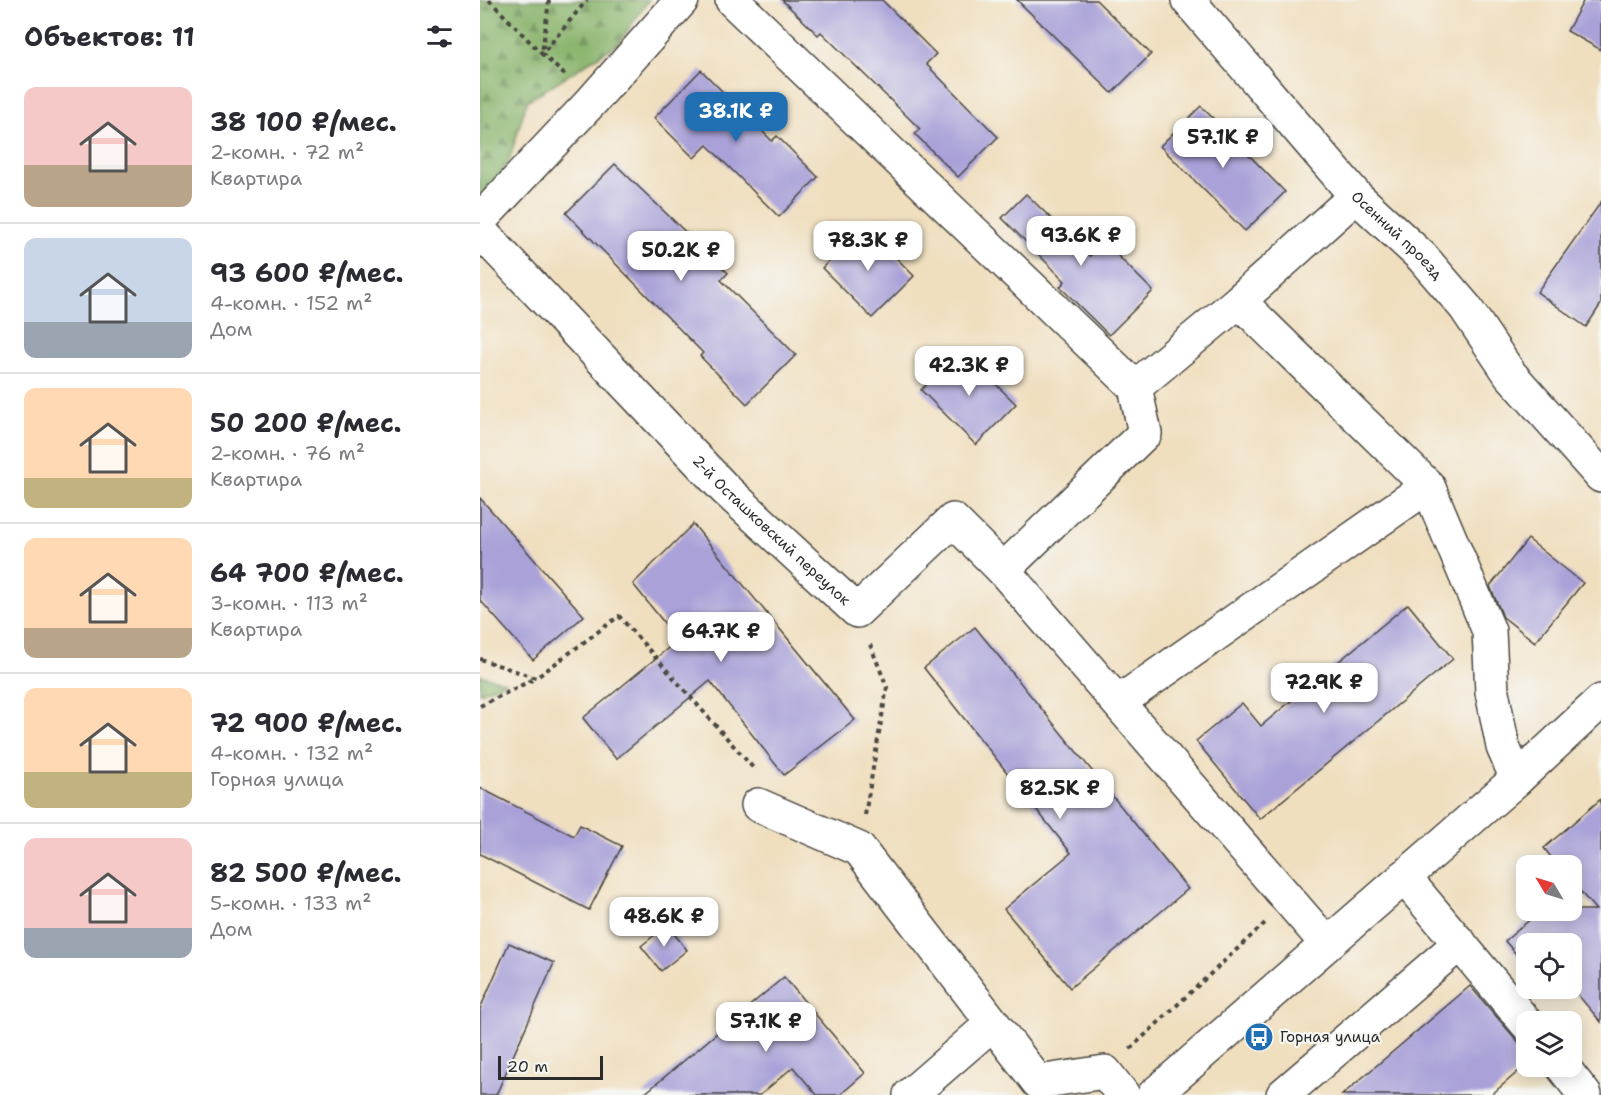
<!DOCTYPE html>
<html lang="ru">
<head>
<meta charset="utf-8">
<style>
	body { margin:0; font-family:"Shantell Sans",sans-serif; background:#f7f7f7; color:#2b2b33; height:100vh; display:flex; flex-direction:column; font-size:22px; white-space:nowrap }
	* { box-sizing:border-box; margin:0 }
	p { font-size:20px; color:#7c7c81 }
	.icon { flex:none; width:33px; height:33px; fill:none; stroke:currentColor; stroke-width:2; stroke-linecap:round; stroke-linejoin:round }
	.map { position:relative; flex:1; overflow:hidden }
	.panel { display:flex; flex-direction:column; background:#fff; width:480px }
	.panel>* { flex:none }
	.needle { width:39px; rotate:308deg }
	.buttons { position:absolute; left:1036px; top:855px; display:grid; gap:12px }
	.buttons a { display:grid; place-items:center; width:66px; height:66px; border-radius:12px; background:#fff; box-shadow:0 3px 15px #0003; font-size:30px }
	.scale { position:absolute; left:18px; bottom:15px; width:105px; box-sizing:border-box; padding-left:6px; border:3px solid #2b2b2b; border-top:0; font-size:16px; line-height:21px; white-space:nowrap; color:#2b2b2b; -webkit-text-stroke:4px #f6f6f2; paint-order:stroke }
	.price { position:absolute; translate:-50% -51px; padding:0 14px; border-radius:12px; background:#fff; color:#222; font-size:20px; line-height:39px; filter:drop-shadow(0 2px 3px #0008) }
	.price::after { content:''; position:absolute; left:50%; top:36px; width:18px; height:14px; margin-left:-9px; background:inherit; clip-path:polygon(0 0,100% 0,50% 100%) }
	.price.current { background:#1f6fb2; color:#fff }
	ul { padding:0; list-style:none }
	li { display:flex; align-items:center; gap:18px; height:150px; padding:0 24px }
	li+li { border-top:2px solid #e1e1e2 }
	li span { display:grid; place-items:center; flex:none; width:168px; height:120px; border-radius:12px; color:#555 }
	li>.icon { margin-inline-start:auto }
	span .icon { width:72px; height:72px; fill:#fffc; stroke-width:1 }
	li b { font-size:26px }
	h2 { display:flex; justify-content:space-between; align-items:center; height:72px; padding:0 24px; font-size:26px }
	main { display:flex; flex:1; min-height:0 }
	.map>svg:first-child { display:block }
</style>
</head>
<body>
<main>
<section class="panel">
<h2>Объектов: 11<svg class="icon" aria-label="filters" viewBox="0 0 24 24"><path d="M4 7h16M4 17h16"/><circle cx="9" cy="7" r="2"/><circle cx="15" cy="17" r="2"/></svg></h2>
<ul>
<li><span style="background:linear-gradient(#f6c9c9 65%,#b9a48a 0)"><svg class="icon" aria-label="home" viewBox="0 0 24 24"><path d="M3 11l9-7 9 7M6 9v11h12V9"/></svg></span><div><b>38 100 ₽/мес.</b><p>2-комн. · 72 m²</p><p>Квартира</p></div></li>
<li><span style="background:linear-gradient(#c9d6e8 70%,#9aa5b1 0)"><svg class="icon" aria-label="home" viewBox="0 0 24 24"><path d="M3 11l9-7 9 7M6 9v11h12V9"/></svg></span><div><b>93 600 ₽/мес.</b><p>4-комн. · 152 m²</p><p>Дом</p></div></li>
<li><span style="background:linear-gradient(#ffd9b3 75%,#c2b280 0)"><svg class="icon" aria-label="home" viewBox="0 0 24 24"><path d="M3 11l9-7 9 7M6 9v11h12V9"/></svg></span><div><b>50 200 ₽/мес.</b><p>2-комн. · 76 m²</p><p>Квартира</p></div></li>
<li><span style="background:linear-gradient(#ffd9b3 75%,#b9a48a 0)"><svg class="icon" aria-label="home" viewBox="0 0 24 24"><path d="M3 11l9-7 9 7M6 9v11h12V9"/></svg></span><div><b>64 700 ₽/мес.</b><p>3-комн. · 113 m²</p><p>Квартира</p></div></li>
<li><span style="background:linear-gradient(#ffd9b3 70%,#c2b280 0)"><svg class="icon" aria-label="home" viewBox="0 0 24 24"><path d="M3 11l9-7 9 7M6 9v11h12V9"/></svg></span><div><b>72 900 ₽/мес.</b><p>4-комн. · 132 m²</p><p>Горная улица</p></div></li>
<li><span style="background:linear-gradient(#f6c9c9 75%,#9aa5b1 0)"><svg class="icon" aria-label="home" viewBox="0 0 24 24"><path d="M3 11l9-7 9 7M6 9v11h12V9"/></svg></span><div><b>82 500 ₽/мес.</b><p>5-комн. · 133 m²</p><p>Дом</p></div></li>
</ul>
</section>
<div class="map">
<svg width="1121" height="1095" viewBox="0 0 1121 1095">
	<defs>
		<pattern id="forest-firs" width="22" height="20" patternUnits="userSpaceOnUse" patternTransform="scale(1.5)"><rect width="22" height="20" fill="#89b46c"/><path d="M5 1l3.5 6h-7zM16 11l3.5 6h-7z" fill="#709359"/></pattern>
	</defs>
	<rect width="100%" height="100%" fill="#f6f6f2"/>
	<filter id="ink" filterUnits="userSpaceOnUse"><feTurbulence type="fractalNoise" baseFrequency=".0167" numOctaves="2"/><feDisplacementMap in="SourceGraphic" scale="12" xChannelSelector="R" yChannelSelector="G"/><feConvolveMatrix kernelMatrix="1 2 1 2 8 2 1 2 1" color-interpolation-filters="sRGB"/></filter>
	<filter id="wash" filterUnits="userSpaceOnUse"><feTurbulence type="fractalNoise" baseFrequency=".008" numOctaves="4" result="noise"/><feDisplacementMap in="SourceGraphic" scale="24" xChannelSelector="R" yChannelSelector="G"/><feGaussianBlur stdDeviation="1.35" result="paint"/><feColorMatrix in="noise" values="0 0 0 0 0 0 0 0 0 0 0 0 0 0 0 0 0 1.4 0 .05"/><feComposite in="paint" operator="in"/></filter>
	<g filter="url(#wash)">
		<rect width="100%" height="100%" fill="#f0dfbf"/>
		<!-- forest -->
		<g fill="url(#forest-firs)" stroke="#5a704c" stroke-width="1.5">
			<path d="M0,0H169L138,44L47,101L29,161L6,198L0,213Z"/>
			<path d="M0,675L25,682L0,693Z"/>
		</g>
		<g id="blocks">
			<!-- building -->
			<g fill="#a9a1d8">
				<path d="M302,0H402L456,54L446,64L518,137L478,177L435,134L440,129L341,32L338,35Z"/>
				<path d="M537,0H616L671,54L632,93Z"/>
				<path d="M1104,0H1121V50L1087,31Z"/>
				<path d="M221,70L292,141L297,136L338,177L299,217L227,145L214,158L174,118Z"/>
				<path d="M721,106L805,192L765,231L680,146Z"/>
				<path d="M135,164L248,273L241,280L316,355L267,404L220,356L223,353L86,213Z"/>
				<path d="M546,194L610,256L624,242L673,291L629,335L580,287L585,281L522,218Z"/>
				<path d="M1121,202V304L1106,327L1057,292Z"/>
				<path d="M384,225L434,276L392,318L342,268Z"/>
				<path d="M481,350L536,404L496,445L441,390Z"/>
				<path d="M0,498L104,616L53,660L0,600Z"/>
				<path d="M213,524L375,720L304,775L230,681L136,759L103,718L198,640L153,584Z"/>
				<path d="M1048,539L1103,583L1055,642L1023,617L1010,586Z"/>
				<path d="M928,604L973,659L780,819L716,741L762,703L781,726Z"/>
				<path d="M495,627L708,889L590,988L524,909L591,853L444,668Z"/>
				<path d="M0,788L94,836L100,825L142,846L109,910L0,854Z"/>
				<path d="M1121,799V1022L1092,988V944H1047V967L1025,941L1061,910H1116L1092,882V866H1078L1064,848Z"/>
				<path d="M187,925L207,950L181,971L161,946Z"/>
				<path d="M29,943L74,963L16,1095H0V1009Z"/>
				<path d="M304,977L385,1073L360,1095H337L313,1067L280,1095H163Z"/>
				<path d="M990,986L1047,1052V1064L1011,1095H862Z"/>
			</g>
		</g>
	</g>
	<g filter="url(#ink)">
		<use href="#blocks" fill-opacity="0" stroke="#494641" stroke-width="1.5"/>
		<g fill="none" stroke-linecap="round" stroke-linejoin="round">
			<!-- minor casing -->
			<g stroke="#494641" stroke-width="36">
				<g id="minor">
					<path d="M252,0L655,387"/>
					<path id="s1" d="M708,0L876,196L942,257L985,307L1030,374L1121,476"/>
					<path d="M0,220L112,101L202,0"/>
					<path id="s2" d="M0,231L245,489L377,611L473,520L523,570L665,433L655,387"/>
					<path d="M759,301L948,486L1009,631L1012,692L1023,747L1037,779"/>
					<path d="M655,387L759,301L876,196"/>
					<path d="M523,570L847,944"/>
					<path d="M639,702L948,486"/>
					<path d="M278,805L379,849L558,1082L625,1072L643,1095"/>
					<path d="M924,877L1047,1024"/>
					<path d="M1082,1066L1105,1095"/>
					<path d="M430,1095L513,1023"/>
					<path d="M803,1095L980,943"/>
				</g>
			</g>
			<!-- major casing -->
			<g stroke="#494641" stroke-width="36">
				<path id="major" d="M674,1095L1037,779L1121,701"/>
			</g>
			<!-- path -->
			<g stroke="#494641" stroke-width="4" stroke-dasharray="4.5 4.5" stroke-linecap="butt">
				<path d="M9,0L62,54L107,0"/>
				<path d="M69,0L62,54L88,78"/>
				<path d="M0,659L56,678L139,616L275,770"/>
				<path d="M0,706L56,678"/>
				<path d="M385,815L407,687L389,642"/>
				<path d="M650,1049L785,923"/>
			</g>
			<!-- minor -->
			<use href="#minor" stroke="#fff" stroke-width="33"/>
			<!-- major -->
			<use href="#major" stroke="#fff" stroke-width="33"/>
		</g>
	</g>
	<!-- icons -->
	<defs>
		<g id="bus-disc" transform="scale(1.5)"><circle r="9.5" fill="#1f6fb2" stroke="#f6f6f2"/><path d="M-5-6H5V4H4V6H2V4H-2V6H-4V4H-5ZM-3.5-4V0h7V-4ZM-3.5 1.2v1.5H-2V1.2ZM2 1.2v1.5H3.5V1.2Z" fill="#fff"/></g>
	</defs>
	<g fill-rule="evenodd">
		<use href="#bus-disc" x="779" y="1037"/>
	</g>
	<g text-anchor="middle" stroke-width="4.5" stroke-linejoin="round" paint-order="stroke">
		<!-- street labels -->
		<g font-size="15" fill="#2b2b2b" stroke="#f6f6f2">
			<text dy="5" stroke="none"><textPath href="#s1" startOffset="315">Осенний проезд</textPath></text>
			<text dy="5" stroke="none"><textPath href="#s2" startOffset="418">2-й Осташковский переулок</textPath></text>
		</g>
		<!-- poi labels -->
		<g font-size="15" fill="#2b2b2b" stroke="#f6f6f2" text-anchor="start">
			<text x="800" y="1042">Горная улица</text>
		</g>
	</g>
</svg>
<div class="buttons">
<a><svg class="needle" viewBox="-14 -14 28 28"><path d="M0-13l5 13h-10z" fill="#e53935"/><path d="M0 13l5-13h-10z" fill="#7c7c81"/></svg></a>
<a><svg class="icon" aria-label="locate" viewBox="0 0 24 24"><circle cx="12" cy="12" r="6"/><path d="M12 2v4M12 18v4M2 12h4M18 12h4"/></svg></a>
<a><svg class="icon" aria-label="layers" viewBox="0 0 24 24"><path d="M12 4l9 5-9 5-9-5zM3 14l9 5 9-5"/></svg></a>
</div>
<div class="scale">20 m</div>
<b class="price current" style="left:256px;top:143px">38.1K ₽</b>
<b class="price" style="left:743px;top:169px">57.1K ₽</b>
<b class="price" style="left:601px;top:267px">93.6K ₽</b>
<b class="price" style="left:388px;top:272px">78.3K ₽</b>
<b class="price" style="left:201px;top:282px">50.2K ₽</b>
<b class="price" style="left:489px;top:397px">42.3K ₽</b>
<b class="price" style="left:241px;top:663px">64.7K ₽</b>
<b class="price" style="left:844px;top:714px">72.9K ₽</b>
<b class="price" style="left:580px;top:820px">82.5K ₽</b>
<b class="price" style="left:184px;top:948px">48.6K ₽</b>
<b class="price" style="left:286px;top:1053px">57.1K ₽</b>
</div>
</main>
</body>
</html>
